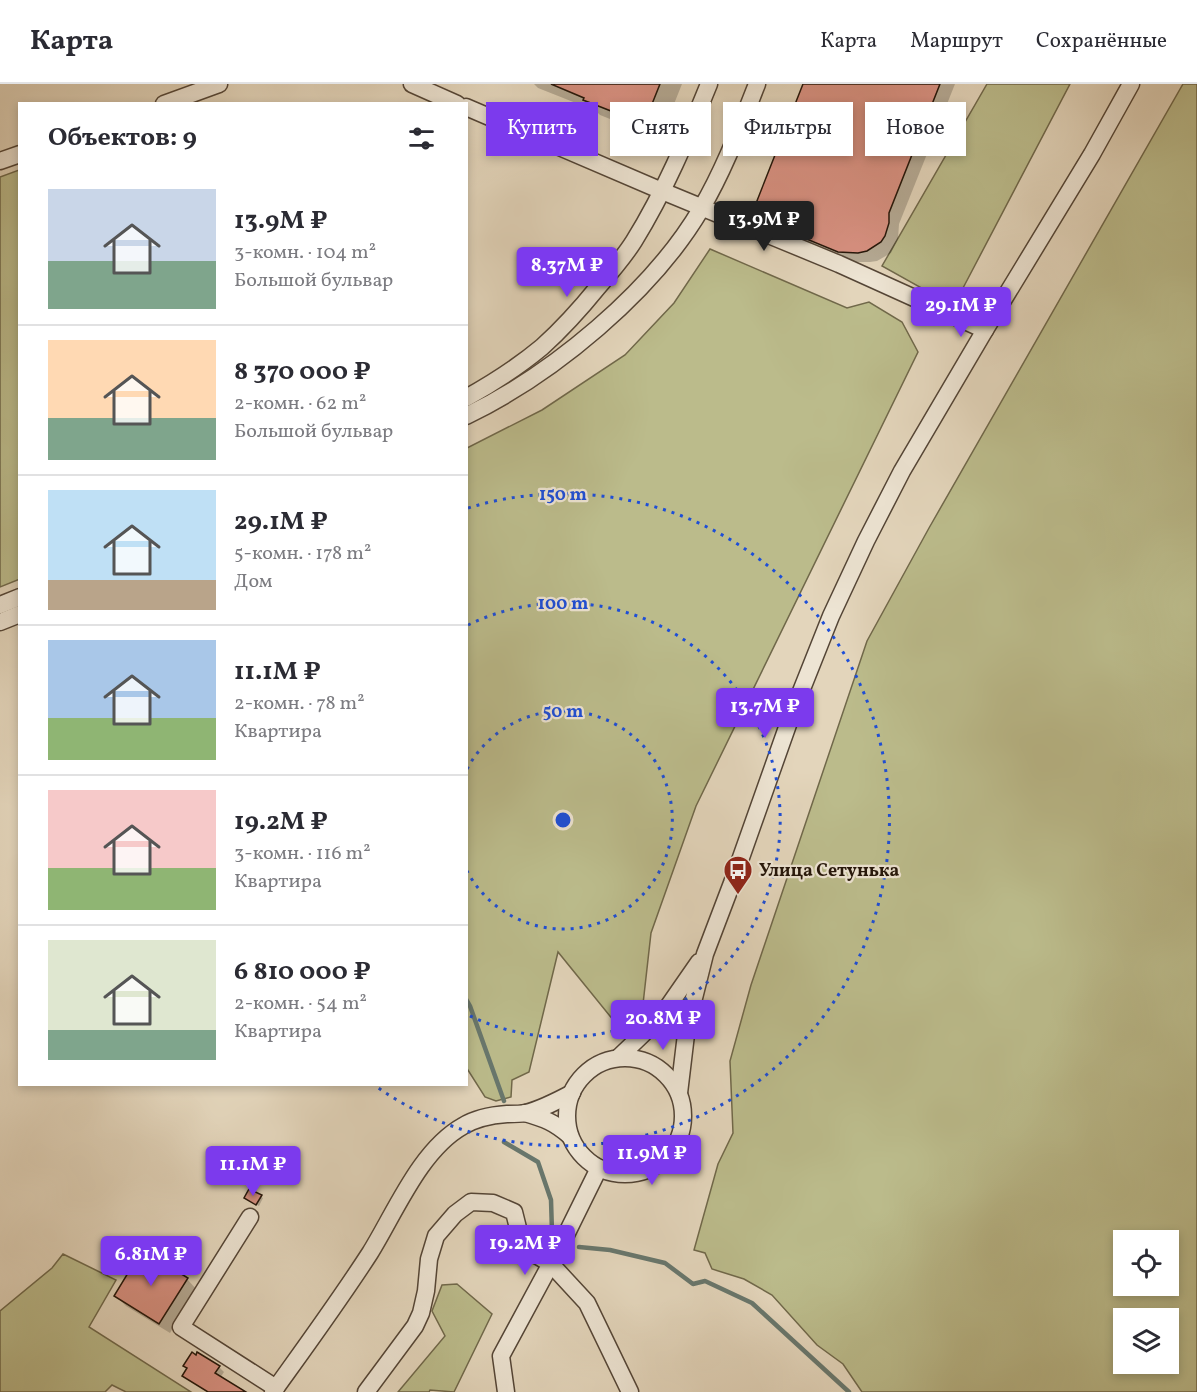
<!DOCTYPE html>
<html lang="ru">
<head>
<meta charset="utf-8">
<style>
	body { margin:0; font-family:Vollkorn,serif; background:#f2f2f3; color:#2b2b33; height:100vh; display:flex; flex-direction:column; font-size:22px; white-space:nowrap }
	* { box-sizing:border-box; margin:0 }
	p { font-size:20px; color:#7c7c81 }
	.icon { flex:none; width:33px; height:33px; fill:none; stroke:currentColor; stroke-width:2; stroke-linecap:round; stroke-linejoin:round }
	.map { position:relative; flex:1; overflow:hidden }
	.details { position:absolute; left:18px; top:18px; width:450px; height:984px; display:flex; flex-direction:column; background:#fff; border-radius:0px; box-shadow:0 3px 9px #0003 }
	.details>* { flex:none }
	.guide { position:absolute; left:486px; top:18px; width:570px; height:54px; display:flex; gap:12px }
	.buttons { position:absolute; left:1113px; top:1146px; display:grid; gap:12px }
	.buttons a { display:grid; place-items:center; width:66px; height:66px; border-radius:0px; background:#fff; box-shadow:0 3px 9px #0003; font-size:30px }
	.price { position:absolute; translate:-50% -51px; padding:0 14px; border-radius:6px; background:#7c3aed; color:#fff; font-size:20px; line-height:39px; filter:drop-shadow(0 2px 3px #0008) }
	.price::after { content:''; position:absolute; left:50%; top:36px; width:18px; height:14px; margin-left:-9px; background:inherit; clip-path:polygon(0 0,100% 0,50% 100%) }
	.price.active { background:#222; color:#fff }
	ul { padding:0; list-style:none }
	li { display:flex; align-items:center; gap:18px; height:150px; padding:0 30px }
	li+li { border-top:2px solid #e1e1e2 }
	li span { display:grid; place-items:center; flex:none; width:168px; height:120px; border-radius:0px; color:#555 }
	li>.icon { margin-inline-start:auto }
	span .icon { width:72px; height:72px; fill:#fffc; stroke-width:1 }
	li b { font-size:26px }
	h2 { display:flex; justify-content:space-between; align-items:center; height:72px; padding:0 30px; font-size:26px }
	.chip { padding:0 21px; border-radius:0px; background:#fff; box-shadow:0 3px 9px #0003; font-size:21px; line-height:54px }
	.chip.active { background:#7c3aed; color:#fff }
	header { display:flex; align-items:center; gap:36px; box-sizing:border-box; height:84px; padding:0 30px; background:#fff; border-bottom:2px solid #e1e1e2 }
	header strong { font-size:28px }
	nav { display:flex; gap:33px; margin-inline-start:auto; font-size:21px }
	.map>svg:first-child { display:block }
</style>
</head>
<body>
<header>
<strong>Карта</strong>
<nav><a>Карта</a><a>Маршрут</a><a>Сохранённые</a></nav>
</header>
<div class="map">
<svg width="1197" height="1308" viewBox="0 0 1197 1308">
	<rect width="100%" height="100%" fill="#e3d5bb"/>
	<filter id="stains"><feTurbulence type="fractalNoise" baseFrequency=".00333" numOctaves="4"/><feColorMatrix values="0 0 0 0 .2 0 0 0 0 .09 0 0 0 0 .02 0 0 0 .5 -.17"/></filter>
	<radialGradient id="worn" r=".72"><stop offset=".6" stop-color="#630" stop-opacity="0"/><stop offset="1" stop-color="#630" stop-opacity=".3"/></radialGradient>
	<!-- green -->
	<g fill="#bbbb8b" stroke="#70684a" stroke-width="1.5" fill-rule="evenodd">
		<path d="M987,0H1070L963,204L941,215L882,182Z"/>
		<path d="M1183,0H1197V1308H862L843,1280L817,1261L772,1211L744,1195L712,1185L705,1169L694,1166L718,1080L733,1049L730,977L751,901L867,557L929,444ZM1124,1156H1168V1202H1124ZM1124,1234H1168V1280H1124Z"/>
		<path d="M19,86L20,495L0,503V93Z"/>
		<path d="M710,165L847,224L869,218L902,238L918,268L696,722L651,849L643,920L635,941L614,937L558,868L529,988L512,996L511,1013L496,1017L485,1013L466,983L467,364L542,326L625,271L674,219Z"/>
		<path d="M63,1170L116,1196L89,1243L191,1308H126L112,1301L105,1308H0V1227L52,1184Z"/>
		<path d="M457,1200L492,1230L454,1308L430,1306L429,1308H398L445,1252L432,1227L442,1201Z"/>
	</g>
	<!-- shadow -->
	<g fill="#0003">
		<path d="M534,0H682L660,55L600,31L596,27L538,4Z"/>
		<path d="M805,0H955L899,140L898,155L891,169L877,177L870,178H850L763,142L753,132Z"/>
		<path d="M261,1113L263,1114L259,1122L248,1116Z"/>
		<path d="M187,1195L197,1206L170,1249L126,1222L116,1212Z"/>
		<path d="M219,1283L224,1288L220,1294L240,1308H208L189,1296L184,1291Z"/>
	</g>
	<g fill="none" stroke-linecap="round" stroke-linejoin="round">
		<!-- stream -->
		<g stroke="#68776d" stroke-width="4.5">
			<path d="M466,915L470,922L504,1017"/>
			<path d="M504,1058L538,1078L551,1116L552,1148"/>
			<path d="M579,1163L610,1166L665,1179L693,1200L705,1197L752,1219L849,1308"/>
		</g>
	</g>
	<!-- building -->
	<g fill="#d99182" stroke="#241509" stroke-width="1.5">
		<path d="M551,0H660L644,40L583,16L584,14Z"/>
		<path d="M803,0H940L889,129V139L885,152L881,158L867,167L858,169L838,168L751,132Z"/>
		<path d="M249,1105L262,1111L256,1121L244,1114Z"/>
		<path d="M142,1166L188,1194L159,1240L114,1212Z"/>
		<path d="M192,1268L196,1271L197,1268L220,1282L215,1289L246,1308H208L182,1292L187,1284L183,1282Z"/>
	</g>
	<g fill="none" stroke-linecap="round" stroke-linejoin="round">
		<!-- minor casing -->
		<g stroke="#544536" stroke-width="19">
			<g id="minor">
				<path d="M412,0L457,20"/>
				<path d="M164,20L219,0"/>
				<path d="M466,23L662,107L839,180L985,246"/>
				<path d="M0,77L20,70"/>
				<path d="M466,314C493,299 518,283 542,263C562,245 581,224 598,203C611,188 624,173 634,157C665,107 687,54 709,0"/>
				<path d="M466,332C553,290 652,208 701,125C724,86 740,43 757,0"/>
				<path d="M0,521L20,513"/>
				<path d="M0,538L20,530"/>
				<path d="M618,974L642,951L665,927L699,878"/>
				<circle cx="625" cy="1032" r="58"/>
				<path d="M679,1009L687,942L705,870L732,799L790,635L831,532L866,457L902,387L985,246L1092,70L1131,0"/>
				<path d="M525,1029C545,1035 554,1038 570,1052"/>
				<path d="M250,1133L181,1243L276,1304"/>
				<path d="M273,1308C306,1262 339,1217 370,1169C395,1129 420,1066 463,1042C476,1034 493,1031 507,1030C513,1030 520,1030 526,1029C542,1025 557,1017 572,1009"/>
				<path d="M366,1308L415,1242L421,1229L426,1207L429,1175L436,1152L455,1130L471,1118L493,1119L514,1128L520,1152L531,1168L551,1180L587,1219L630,1308"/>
				<path d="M506,1308L501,1272L563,1157L599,1084"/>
			</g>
		</g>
		<!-- minor -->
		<use href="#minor" stroke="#ede4d3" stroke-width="16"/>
	</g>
	<!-- distance rings -->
	<g fill="none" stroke="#1d4ed8" stroke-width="3" stroke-dasharray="3 6">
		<path d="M467 685A109 109 0 1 1 467 787"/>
		<path d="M468 541A217 217 0 1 1 468 931"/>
		<path d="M468 424A326 326 0 1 1 374 1001"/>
	</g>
	<!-- icons -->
	<defs>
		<g id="bus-pin" transform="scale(1.5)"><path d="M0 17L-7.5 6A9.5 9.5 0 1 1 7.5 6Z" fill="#8f2418" stroke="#ede4d3"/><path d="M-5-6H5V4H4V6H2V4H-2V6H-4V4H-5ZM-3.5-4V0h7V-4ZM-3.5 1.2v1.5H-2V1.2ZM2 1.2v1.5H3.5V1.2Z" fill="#fff"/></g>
	</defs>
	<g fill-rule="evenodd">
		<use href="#bus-pin" x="738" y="786"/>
	</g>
	<g text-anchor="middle" stroke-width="4.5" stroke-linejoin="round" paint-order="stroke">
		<!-- poi labels -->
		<g font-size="18" font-weight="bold" fill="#241509" stroke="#ede4d3" text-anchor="start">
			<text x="759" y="792">Улица Сетунька</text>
		</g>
	</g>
	<circle cx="563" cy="736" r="9" fill="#1d4ed8" stroke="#ede4d3" stroke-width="3"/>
	<g font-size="18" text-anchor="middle" font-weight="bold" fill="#1d4ed8" stroke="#ede4d3" stroke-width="4.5" stroke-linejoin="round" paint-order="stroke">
		<text x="563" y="416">150 m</text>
		<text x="563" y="525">100 m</text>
		<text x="563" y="633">50 m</text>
	</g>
	<rect width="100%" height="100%" filter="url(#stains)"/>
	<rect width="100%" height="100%" fill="url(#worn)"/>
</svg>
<div class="buttons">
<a><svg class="icon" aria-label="locate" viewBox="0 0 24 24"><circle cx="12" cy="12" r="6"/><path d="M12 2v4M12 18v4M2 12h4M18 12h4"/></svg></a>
<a><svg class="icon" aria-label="layers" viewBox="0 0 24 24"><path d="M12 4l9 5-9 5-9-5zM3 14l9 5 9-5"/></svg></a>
</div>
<b class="price active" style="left:764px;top:168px">13.9M ₽</b>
<b class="price" style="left:567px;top:214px">8.37M ₽</b>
<b class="price" style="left:961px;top:254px">29.1M ₽</b>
<b class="price" style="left:765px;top:655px">13.7M ₽</b>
<b class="price" style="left:663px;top:967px">20.8M ₽</b>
<b class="price" style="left:652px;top:1102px">11.9M ₽</b>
<b class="price" style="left:253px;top:1113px">11.1M ₽</b>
<b class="price" style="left:525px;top:1192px">19.2M ₽</b>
<b class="price" style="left:151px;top:1203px">6.81M ₽</b>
<div class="guide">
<a class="chip active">Купить</a>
<a class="chip">Снять</a>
<a class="chip">Фильтры</a>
<a class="chip">Новое</a>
</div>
<section class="details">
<h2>Объектов: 9<svg class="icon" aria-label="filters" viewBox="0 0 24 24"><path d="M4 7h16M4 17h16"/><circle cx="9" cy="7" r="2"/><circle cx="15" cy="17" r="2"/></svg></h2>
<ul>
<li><span style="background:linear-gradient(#c9d6e8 60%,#7fa58c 0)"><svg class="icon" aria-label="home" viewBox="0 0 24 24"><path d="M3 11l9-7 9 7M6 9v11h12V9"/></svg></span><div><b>13.9M ₽</b><p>3-комн. · 104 m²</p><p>Большой бульвар</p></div></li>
<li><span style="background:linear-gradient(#ffd9b3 65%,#7fa58c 0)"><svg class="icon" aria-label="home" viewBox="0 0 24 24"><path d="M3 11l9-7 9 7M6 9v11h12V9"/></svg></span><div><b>8 370 000 ₽</b><p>2-комн. · 62 m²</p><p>Большой бульвар</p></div></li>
<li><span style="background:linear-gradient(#bfe0f5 75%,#b9a48a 0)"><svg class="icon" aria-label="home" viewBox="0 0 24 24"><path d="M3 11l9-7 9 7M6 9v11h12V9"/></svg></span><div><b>29.1M ₽</b><p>5-комн. · 178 m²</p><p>Дом</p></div></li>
<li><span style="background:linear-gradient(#a9c7e8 65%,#8fb573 0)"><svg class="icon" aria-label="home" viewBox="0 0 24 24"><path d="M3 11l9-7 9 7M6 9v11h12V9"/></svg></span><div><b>11.1M ₽</b><p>2-комн. · 78 m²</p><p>Квартира</p></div></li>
<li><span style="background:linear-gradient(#f6c9c9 65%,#8fb573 0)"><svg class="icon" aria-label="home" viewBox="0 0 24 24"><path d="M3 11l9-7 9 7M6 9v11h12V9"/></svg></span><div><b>19.2M ₽</b><p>3-комн. · 116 m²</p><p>Квартира</p></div></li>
<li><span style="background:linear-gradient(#dfe7d0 75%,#7fa58c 0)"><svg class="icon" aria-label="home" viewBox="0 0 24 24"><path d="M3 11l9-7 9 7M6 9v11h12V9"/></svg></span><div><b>6 810 000 ₽</b><p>2-комн. · 54 m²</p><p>Квартира</p></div></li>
</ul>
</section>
</div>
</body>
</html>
